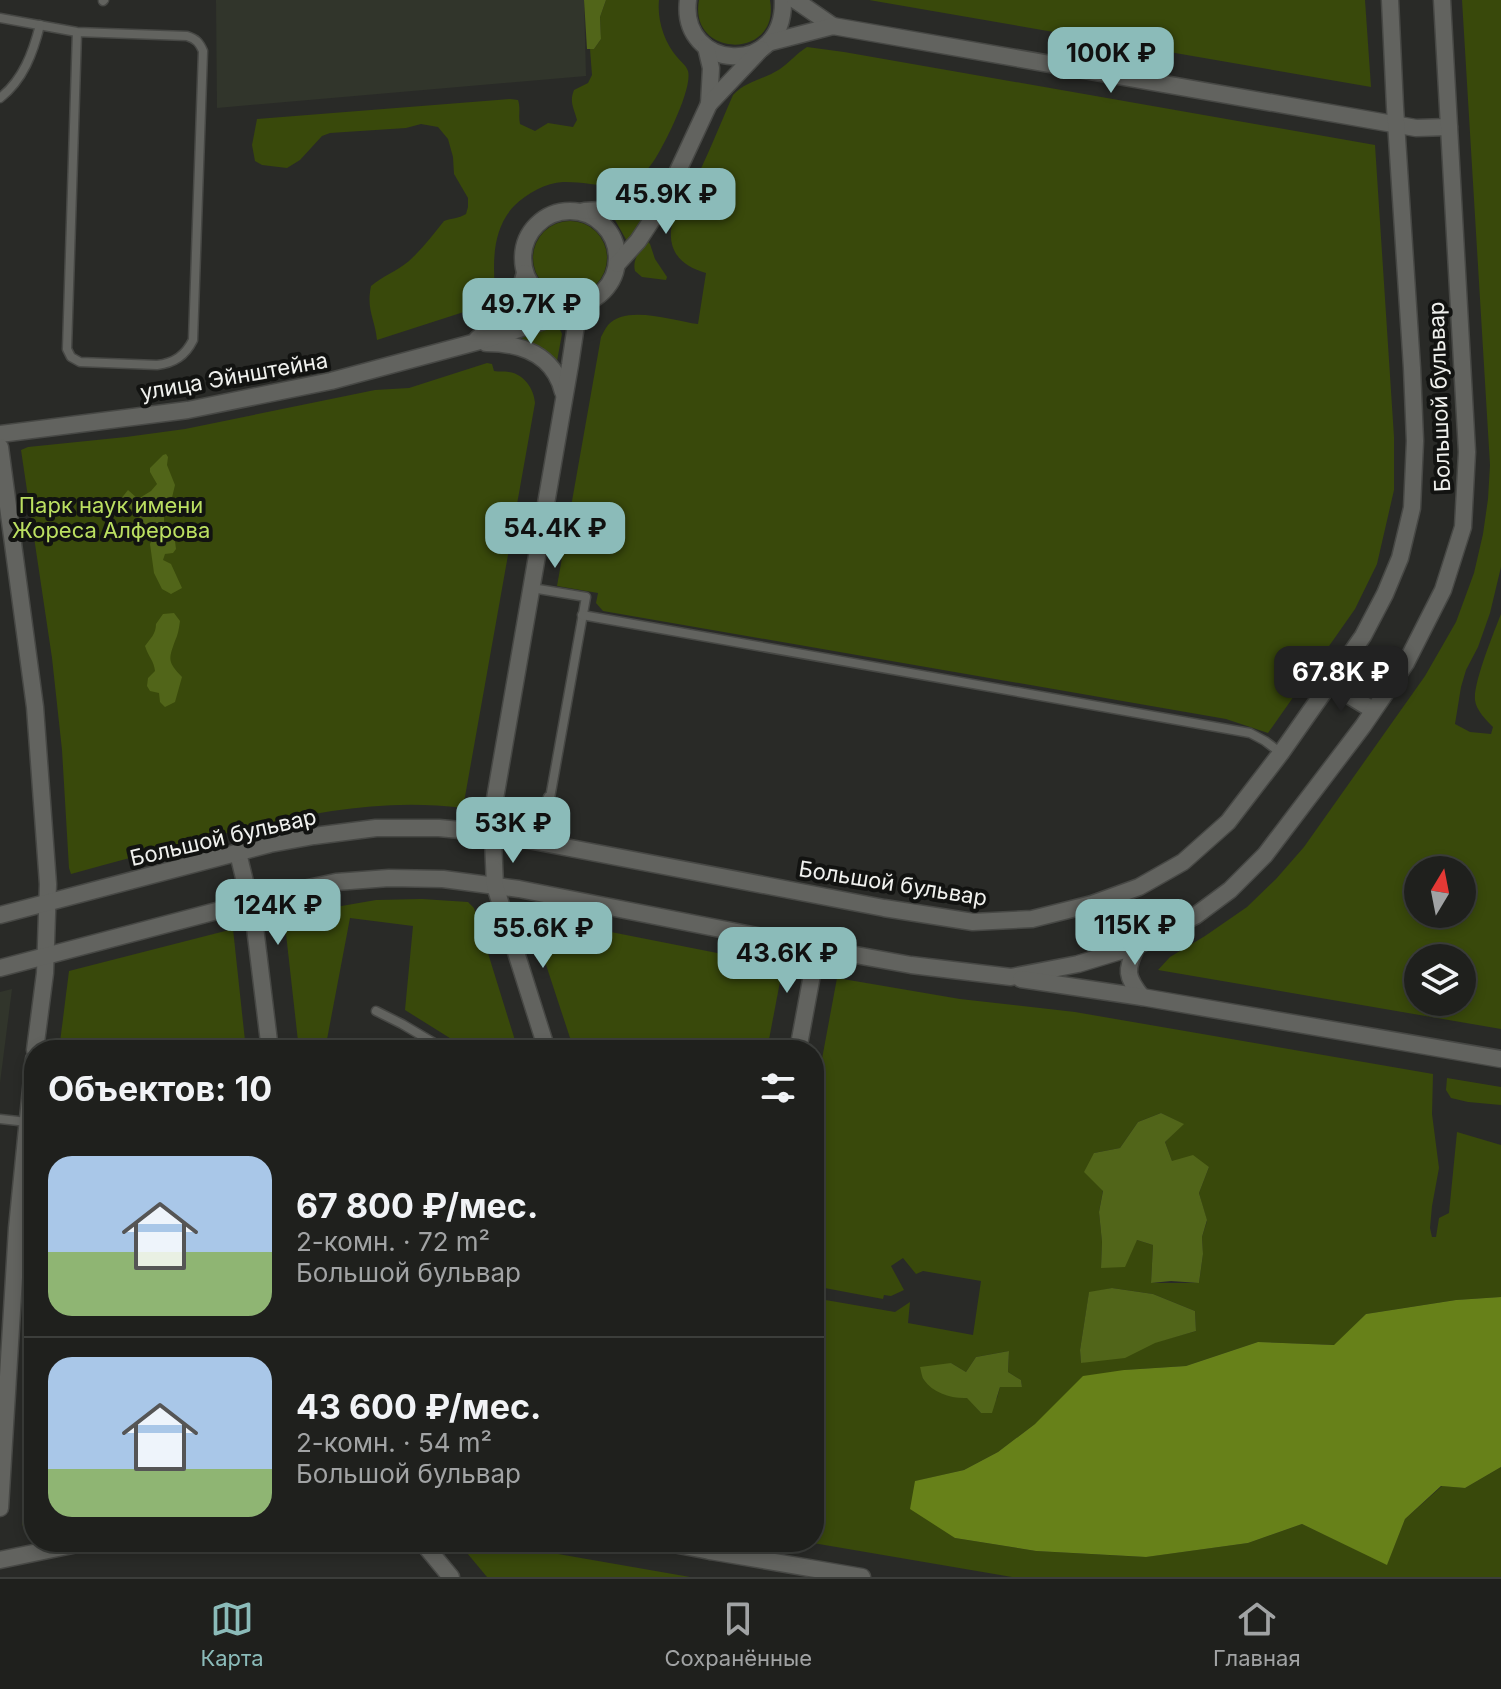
<!DOCTYPE html>
<html lang="ru">
<head>
<meta charset="utf-8">
<style>
	body { margin:0; font-family:Inter,sans-serif; background:#272826; color:#f1f3f6; height:100vh; display:flex; flex-direction:column; font-size:30px; white-space:nowrap }
	* { box-sizing:border-box; margin:0 }
	p { font-size:26px; color:#a1a3a4 }
	.icon { flex:none; width:44px; height:44px; fill:none; stroke:currentColor; stroke-width:2; stroke-linecap:round; stroke-linejoin:round }
	.map { position:relative; flex:1; overflow:hidden }
	.details { position:absolute; left:24px; top:1040px; width:800px; height:512px; display:flex; flex-direction:column; background:#1f201d; border-radius:32px; box-shadow:0 4px 12px #0003,0 0 0 2px #3c3e3b }
	.details>* { flex:none }
	.needle { width:52px; rotate:10deg }
	.tools { position:absolute; left:1404px; top:856px; display:grid; gap:16px }
	.tools a { display:grid; place-items:center; width:72px; height:72px; border-radius:50%; background:#1f201d; box-shadow:0 4px 12px #0003,0 0 0 2px #3c3e3b; font-size:40px }
	.price { position:absolute; translate:-50% -68px; padding:0 18px; border-radius:16px; background:#8bbbb9; color:#111; font-size:26px; line-height:52px; filter:drop-shadow(0 2px 4px #0008) }
	.price::after { content:''; position:absolute; left:50%; top:48px; width:24px; height:18px; margin-left:-12px; background:inherit; clip-path:polygon(0 0,100% 0,50% 100%) }
	.price.current { background:#222; color:#fff }
	ul { padding:0; list-style:none }
	li { display:flex; align-items:center; gap:24px; height:200px; padding:0 24px }
	li+li { border-top:2px solid #3c3e3b }
	li span { display:grid; place-items:center; flex:none; width:224px; height:160px; border-radius:24px; color:#555 }
	li>.icon { margin-inline-start:auto }
	span .icon { width:96px; height:96px; fill:#fffc; stroke-width:1 }
	li b { font-size:34px }
	h2 { display:flex; justify-content:space-between; align-items:center; height:96px; padding:0 24px; font-size:34px }
	.tabs { display:flex; justify-content:space-around; align-items:center; height:112px; border-top:2px solid #3c3e3b; background:#1f201d; font-size:22px; color:#a1a3a4 }
	.tabs a { display:grid; justify-items:center; gap:4px }
	.tabs .current { color:#8bbbb9 }
	.map>svg:first-child { display:block }
</style>
</head>
<body>
<div class="map">
<svg width="1501" height="1577" viewBox="0 0 1501 1577">
	<rect width="100%" height="100%" fill="#292a27"/>
	<!-- built -->
	<g fill="#31352b">
		<path d="M216,0H584L586,76L217,108Z"/>
		<path d="M12,989L0,1083V992Z"/>
	</g>
	<!-- green -->
	<g fill="#39490b" fill-rule="evenodd">
		<path d="M606,0H659C657,20 664,42 677,57C681,62 686,65 688,71C693,88 664,146 653,162C627,199 598,181 563,182C546,183 527,193 514,206C498,223 494,245 494,268C494,274 495,282 493,287C490,297 481,303 473,309L377,340C375,319 366,310 371,286C383,276 397,271 409,261C422,249 433,235 444,221C452,218 458,219 466,214L468,207V198L454,174L453,157L448,139L438,127L421,124L406,128L330,133L322,136L300,160L287,168L262,165L255,161L252,145L257,119L510,99L518,100C521,109 518,115 520,124L535,131L548,123L573,127L577,120C574,108 569,102 574,90L588,83L592,75L590,49H594L601,39L600,17Z"/>
		<path d="M699,0H770C781,60 688,59 699,0Z"/>
		<path d="M869,0H1365L1371,87Z"/>
		<path d="M1462,0H1501V567L1490,613L1478,647L1466,670L1461,687L1455,724L1470,732L1491,734L1493,727C1486,720 1476,710 1475,700C1473,683 1494,632 1501,614V1029L1158,970L1170,957L1205,936L1247,907L1276,879L1304,847L1425,676L1456,622L1474,573L1483,534L1488,499L1490,465ZM1418,870H1462V914H1418ZM1418,958H1462V1002H1418Z"/>
		<path d="M807,47L844,52L1375,145L1394,437V490L1377,564L1355,609L1268,733L1226,719L603,611L596,603L598,593L557,586L601,337C603,333 605,329 608,325C626,304 674,321 698,324L706,273C685,267 669,255 671,230C673,215 684,204 690,191C706,160 719,127 733,95C746,81 765,79 780,69C790,62 797,53 807,47Z"/>
		<path d="M653,204L628,243L615,220V217L630,215Z"/>
		<circle cx="570" cy="258" r="37"/>
		<path d="M648,242L650,244L655,259L667,277L666,280L642,277L635,271C632,259 640,250 648,242Z"/>
		<path d="M524,298L543,310V314L510,324Z"/>
		<path d="M550,326C557,326 560,328 562,334L557,361L541,347L522,339L523,335Z"/>
		<path d="M487,363L492,364L494,371C499,372 504,371 509,372C524,374 534,389 535,403L463,808C375,797 294,816 208,838C163,849 117,861 71,874L69,868L62,750L52,658L21,450L28,447L126,437L185,429L375,390L409,388Z"/>
		<path d="M422,899L468,902L474,908L518,1050H469L405,1010L413,926L350,918L325,1050H299L284,916L376,900Z"/>
		<path d="M530,916L783,966L767,1050H574Z"/>
		<path d="M233,929L246,1050H59L69,971Z"/>
		<path d="M837,978L960,999L1075,1012L1433,1074L1432,1114L1439,1168L1432,1206L1430,1228L1432,1237H1436L1439,1218L1449,1213L1457,1132L1501,1145V1297L1456,1300L1366,1314L1335,1345L1258,1342L1186,1366L1124,1370L1035,1424L998,1452L964,1470L916,1481L955,1538L1036,1551L1145,1557L1248,1543L1302,1524L1387,1564L1405,1519L1442,1486L1465,1488L1501,1467V1577H1012L807,1542H814V1298L895,1312L910,1302L908,1323L973,1335L981,1281L923,1271L916,1274L903,1258L891,1266L904,1290L891,1296L884,1295L883,1299L814,1286V1102ZM1161,1113L1183,1124L1165,1142L1172,1161L1209,1167L1199,1193L1207,1221L1202,1237L1203,1254L1199,1283H1151L1153,1245L1137,1240L1101,1268L1102,1242L1099,1212L1103,1190L1094,1153L1120,1148L1138,1122ZM1112,1288L1153,1294L1195,1311L1196,1331L1081,1363L1080,1350L1089,1293ZM1009,1351L1008,1372L1021,1380L1022,1387H1000L997,1398L981,1413L967,1397C948,1399 937,1390 923,1379L951,1363L966,1372L976,1357Z"/>
		<path d="M1447,1078L1501,1087V1105L1468,1102L1451,1098L1446,1090Z"/>
		<path d="M34,1324V1534L27,1536L22,1524Z"/>
		<path d="M465,1542H489L690,1577H487L462,1547Z"/>
	</g>
	<!-- forest -->
	<g fill="#516519">
		<path d="M584,0H606L600,17L601,39L594,49H587Z"/>
		<path d="M166,454L168,457L167,465L175,485L170,506L163,505L158,508L164,516V526L156,529L143,528L139,519L142,507L137,506L133,510L125,507L120,500L128,490L138,499L151,491L157,484L150,472V468L163,455Z"/>
		<path d="M165,529L171,530L174,533L176,549L173,553L165,554L163,560L171,564L182,588L171,594L162,589L154,573L150,544L152,539Z"/>
		<path d="M174,613L180,621C179,628 178,635 175,641C168,660 168,662 182,677L175,702L165,707L160,702L159,693L150,691L147,686L148,678L155,671C154,661 148,656 145,646C150,639 156,634 156,624L163,614Z"/>
		<path d="M1161,1113L1184,1124L1165,1142L1172,1161L1193,1155L1209,1167L1199,1193L1207,1220L1202,1237L1203,1254L1199,1283L1171,1281L1151,1283L1153,1245L1137,1240L1125,1267L1101,1268L1102,1242L1099,1212L1103,1191L1084,1172L1094,1153L1120,1148L1138,1122Z"/>
		<path d="M1112,1288L1153,1294L1195,1311L1196,1331L1155,1343L1125,1358L1081,1363L1080,1350L1089,1292Z"/>
		<path d="M1009,1351L1008,1372L1021,1380L1022,1387H1000L992,1413H981L967,1398C952,1399 933,1393 924,1380C922,1378 921,1370 920,1367L951,1363L966,1372L976,1357Z"/>
	</g>
	<!-- water -->
	<path fill="#678119" d="M1501,1297V1467L1465,1488L1441,1486L1405,1519L1387,1565L1302,1524L1248,1543L1146,1557L1036,1551L955,1538L910,1509L915,1481L964,1470L998,1452L1035,1424L1083,1376L1124,1370L1186,1366L1258,1342L1334,1345L1366,1314L1456,1300Z"/>
	<g fill="none" stroke-linecap="round" stroke-linejoin="round">
		<!-- lane casing -->
		<g stroke="#474845" stroke-width="11">
			<g id="lane">
				<path d="M103,1L104,0"/>
				<path d="M0,18L77,32L187,36C196,39 199,42 203,51L193,340C185,356 174,363 157,365L80,362L71,357L67,349L77,32"/>
				<path d="M0,98C23,80 33,53 40,25"/>
				<path d="M532,588L586,597L550,798L548,797"/>
				<path d="M582,615L1250,733L1265,741L1281,753"/>
				<path d="M376,1011L402,1024L446,1050"/>
				<path d="M0,1119L27,1122"/>
			</g>
		</g>
		<!-- street casing -->
		<g stroke="#474845" stroke-width="19">
			<g id="street">
				<path d="M688,0C679,70 785,80 783,0"/>
				<path d="M795,0L833,26"/>
				<path d="M771,42L833,26L1416,128L1449,127"/>
				<path d="M706,47L711,68L709,104"/>
				<circle cx="570" cy="258" r="47"/>
				<path d="M584,211C620,210 644,202 673,181"/>
				<path d="M617,264L638,241L663,203L709,104L761,49"/>
				<path d="M477,339C500,321 518,303 525,273"/>
				<path d="M486,343C521,343 554,355 563,392"/>
				<path d="M0,434L188,410L331,381L491,338L553,318L571,306"/>
				<path d="M0,447L35,707L48,884L45,973L35,1050"/>
				<path d="M1330,684L1373,710"/>
				<path d="M238,853L254,919L270,1050"/>
				<path d="M0,915L270,844L314,836L376,828H439L492,833L884,908L973,922L1032,919L1092,904L1139,887L1183,862L1228,822L1281,753L1363,636L1385,594L1400,558L1412,508L1415,441L1412,368L1395,107L1390,0"/>
				<path d="M1137,946C1125,970 1126,977 1142,997"/>
				<path d="M0,968L285,893L336,882L389,878L443,879L519,889L817,948L911,965L1011,977L1078,964L1137,946L1195,916L1230,890L1265,855L1363,726L1406,663L1443,590L1463,527L1467,452L1442,0"/>
				<path d="M1021,979L1142,997L1501,1059"/>
				<path d="M547,1050L495,886L492,816L570,365L579,305"/>
				<path d="M798,1050L817,948"/>
				<path d="M0,1508L17,1228L34,1059"/>
				<path d="M422,1542L451,1577"/>
				<path d="M663,1542L710,1551L711,1544"/>
				<path d="M710,1551L862,1577"/>
				<path d="M0,1560L87,1542"/>
			</g>
		</g>
		<!-- lane -->
		<use href="#lane" stroke="#62635f" stroke-width="8"/>
		<!-- street -->
		<use href="#street" stroke="#62635f" stroke-width="16"/>
	</g>
	<g text-anchor="middle" stroke-width="8" stroke-linejoin="round" paint-order="stroke">
		<!-- street labels -->
		<g font-size="22" fill="#f0f1ee" stroke="#121311">
			<text transform="translate(234 376) rotate(-10)" y="8">улица Эйнштейна</text>
			<text transform="translate(1439 397) rotate(-92)" y="8">Большой бульвар</text>
			<text transform="translate(223 837) rotate(-13)" y="8">Большой бульвар</text>
			<text transform="translate(893 883) rotate(9)" y="8">Большой бульвар</text>
		</g>
		<!-- park labels -->
		<g font-size="22" fill="#bbdf61" stroke="#121311">
			<text x="111" y="513">Парк наук имени<tspan x="111" dy="25">Жореса Алферова</tspan></text>
		</g>
	</g>
</svg>
<div class="tools">
<a><svg class="needle" viewBox="-14 -14 28 28"><path d="M0-13l5 13h-10z" fill="#e53935"/><path d="M0 13l5-13h-10z" fill="#a1a3a4"/></svg></a>
<a><svg class="icon" aria-label="layers" viewBox="0 0 24 24"><path d="M12 4l9 5-9 5-9-5zM3 14l9 5 9-5"/></svg></a>
</div>
<b class="price" style="left:1111px;top:95px">100K ₽</b>
<b class="price" style="left:666px;top:236px">45.9K ₽</b>
<b class="price" style="left:531px;top:346px">49.7K ₽</b>
<b class="price" style="left:555px;top:570px">54.4K ₽</b>
<b class="price current" style="left:1341px;top:714px">67.8K ₽</b>
<b class="price" style="left:513px;top:865px">53K ₽</b>
<b class="price" style="left:278px;top:947px">124K ₽</b>
<b class="price" style="left:1135px;top:967px">115K ₽</b>
<b class="price" style="left:543px;top:970px">55.6K ₽</b>
<b class="price" style="left:787px;top:995px">43.6K ₽</b>
<section class="details">
<h2>Объектов: 10<svg class="icon" aria-label="filters" viewBox="0 0 24 24"><path d="M4 7h16M4 17h16"/><circle cx="9" cy="7" r="2"/><circle cx="15" cy="17" r="2"/></svg></h2>
<ul>
<li><span style="background:linear-gradient(#a9c7e8 60%,#8fb573 0)"><svg class="icon" aria-label="home" viewBox="0 0 24 24"><path d="M3 11l9-7 9 7M6 9v11h12V9"/></svg></span><div><b>67 800 ₽/мес.</b><p>2-комн. · 72 m²</p><p>Большой бульвар</p></div></li>
<li><span style="background:linear-gradient(#a9c7e8 70%,#8fb573 0)"><svg class="icon" aria-label="home" viewBox="0 0 24 24"><path d="M3 11l9-7 9 7M6 9v11h12V9"/></svg></span><div><b>43 600 ₽/мес.</b><p>2-комн. · 54 m²</p><p>Большой бульвар</p></div></li>
</ul>
</section>
</div>
<nav class="tabs">
<a class="current"><svg class="icon" aria-label="map" viewBox="0 0 24 24"><path d="M3 6l6-2 6 2 6-2v14l-6 2-6-2-6 2zM9 4v14M15 6v14"/></svg>Карта</a>
<a><svg class="icon" aria-label="saved" viewBox="0 0 24 24"><path d="M7 4h10v16l-5-4-5 4z"/></svg>Сохранённые</a>
<a><svg class="icon" aria-label="home" viewBox="0 0 24 24"><path d="M3 11l9-7 9 7M6 9v11h12V9"/></svg>Главная</a>
</nav>
</body>
</html>
